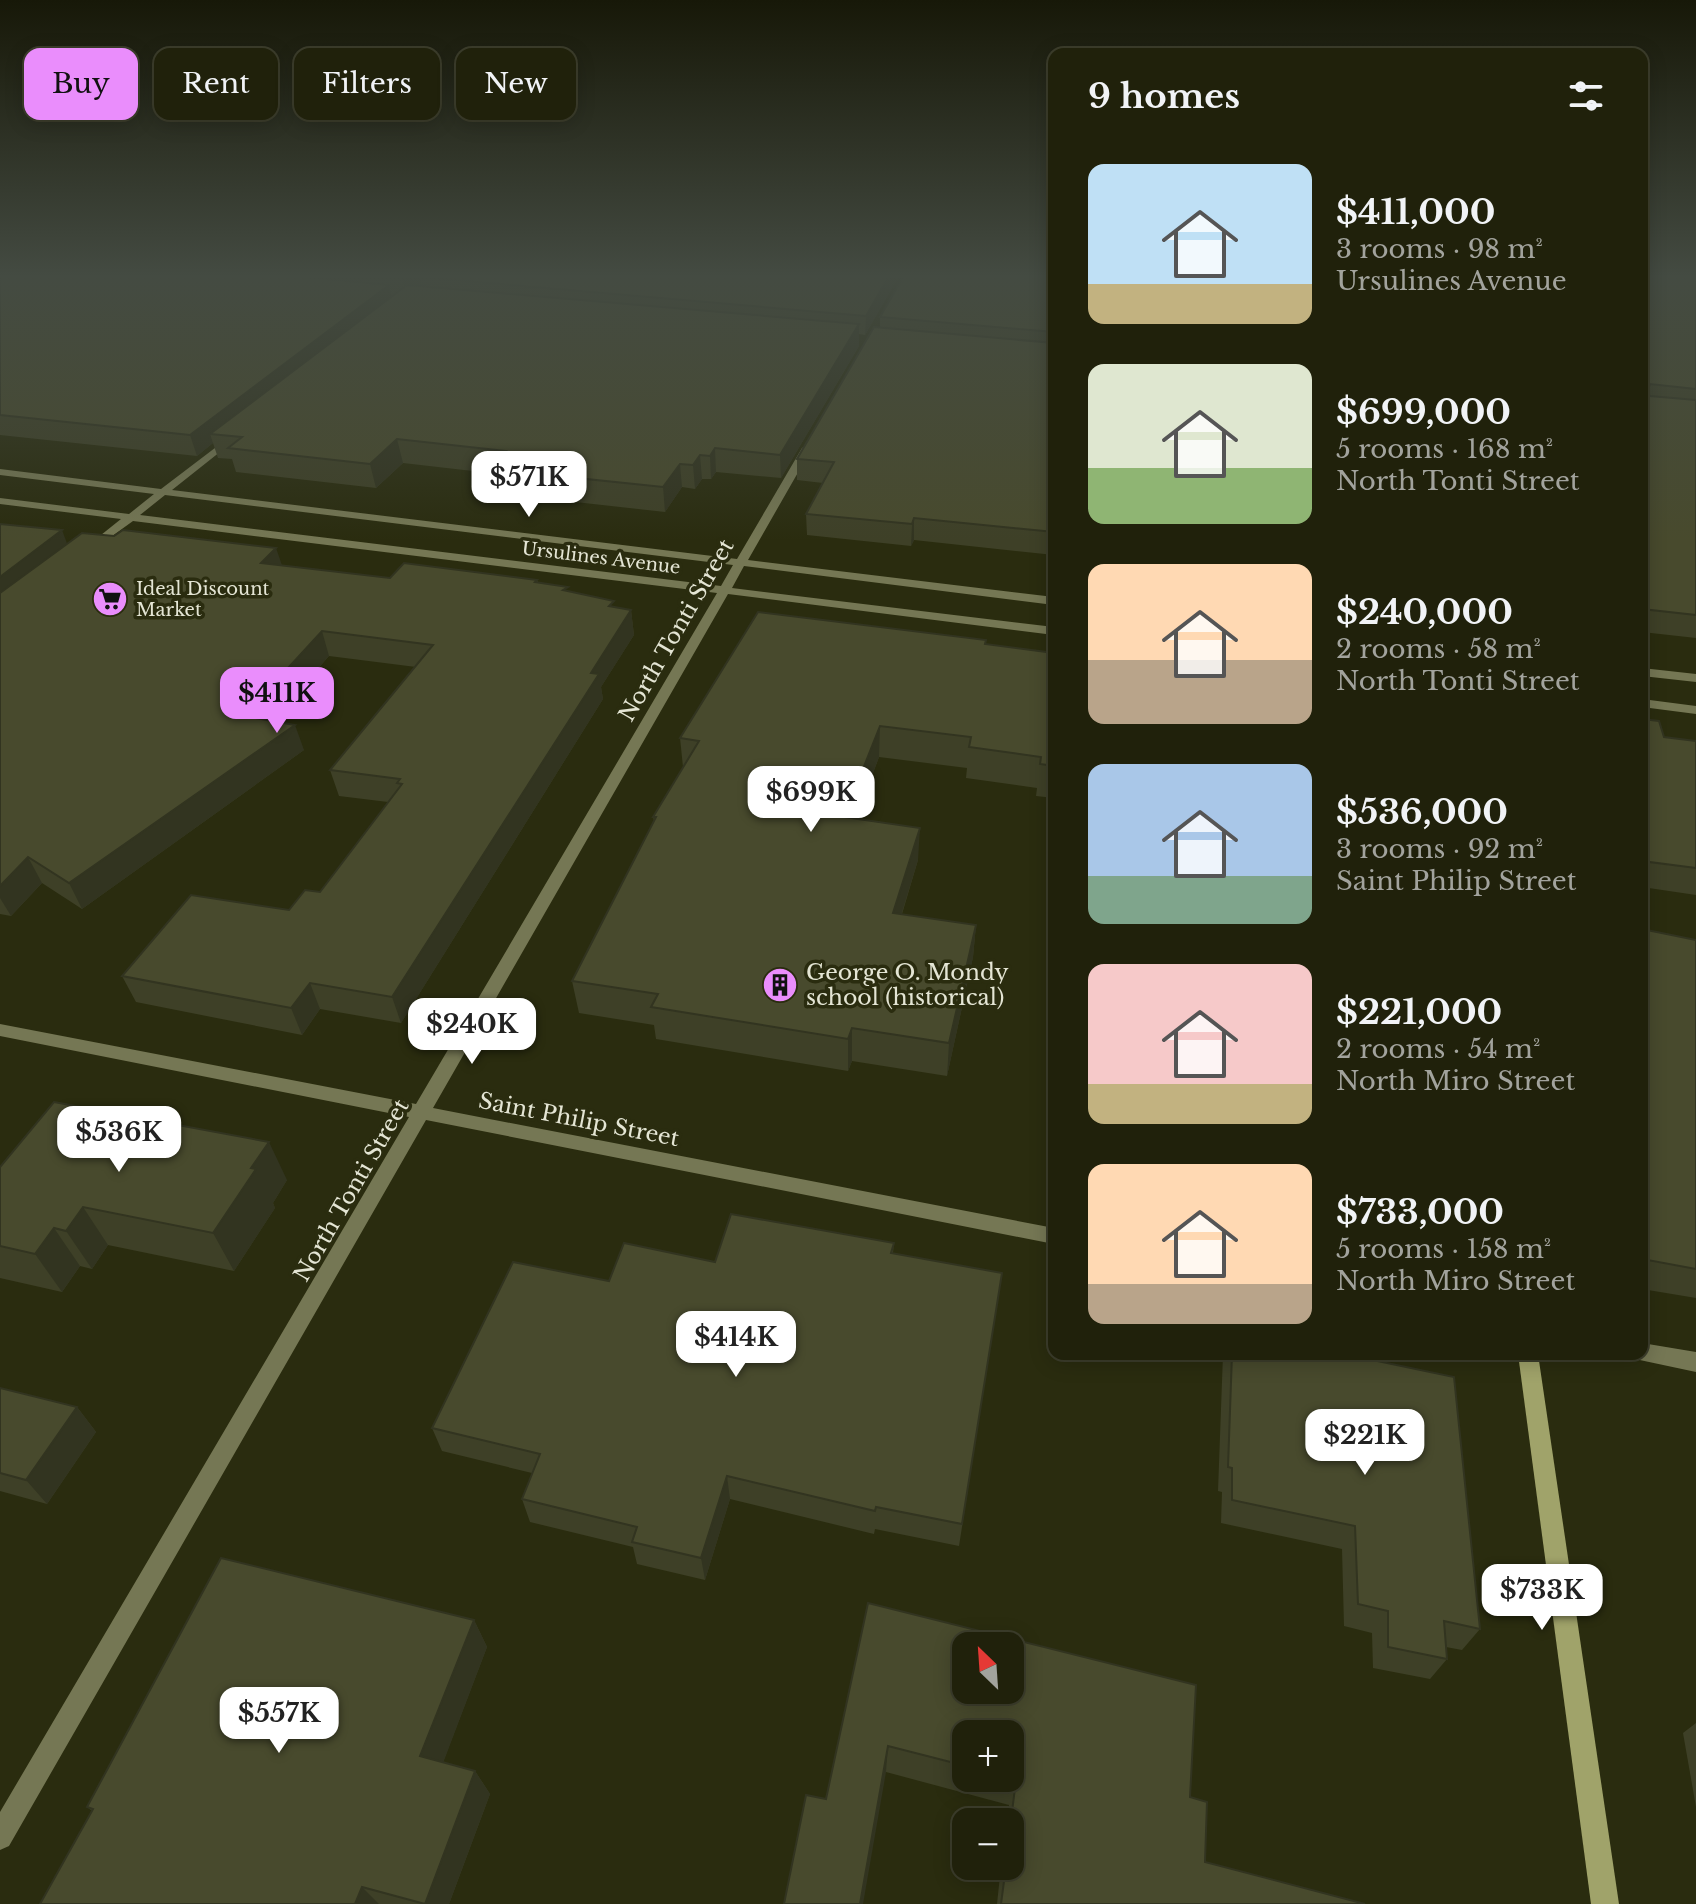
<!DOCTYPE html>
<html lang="en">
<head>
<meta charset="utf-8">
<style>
	body { margin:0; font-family:"Libre Baskerville",serif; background:#282914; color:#f1f3f6; height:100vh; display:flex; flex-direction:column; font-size:30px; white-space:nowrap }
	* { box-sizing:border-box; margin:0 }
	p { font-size:26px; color:#a2a39d }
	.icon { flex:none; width:44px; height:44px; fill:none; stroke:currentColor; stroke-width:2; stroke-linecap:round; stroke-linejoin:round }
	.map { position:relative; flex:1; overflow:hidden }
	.sheet { position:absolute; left:1048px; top:48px; width:600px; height:1312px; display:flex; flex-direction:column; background:#20210b; border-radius:16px; box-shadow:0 4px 20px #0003,0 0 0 2px #3d3e2c }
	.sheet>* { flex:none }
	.banner { position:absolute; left:24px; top:48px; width:760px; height:72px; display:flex; gap:16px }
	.needle { width:52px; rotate:335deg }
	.controls { position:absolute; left:952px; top:1632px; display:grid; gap:16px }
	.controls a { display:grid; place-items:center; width:72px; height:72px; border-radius:16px; background:#20210b; box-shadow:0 4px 20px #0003,0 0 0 2px #3d3e2c; font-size:40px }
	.price { position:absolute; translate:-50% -68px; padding:0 18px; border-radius:16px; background:#fff; color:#222; font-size:26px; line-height:52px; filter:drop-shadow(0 2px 4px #0008) }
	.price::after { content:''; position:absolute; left:50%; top:48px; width:24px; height:18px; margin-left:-12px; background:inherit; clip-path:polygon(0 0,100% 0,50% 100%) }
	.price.on { background:#ea8dfc; color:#111 }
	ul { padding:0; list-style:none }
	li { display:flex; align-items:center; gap:24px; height:200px; padding:0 40px }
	li span { display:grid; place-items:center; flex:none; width:224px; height:160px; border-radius:16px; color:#555 }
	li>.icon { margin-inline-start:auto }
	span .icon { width:96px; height:96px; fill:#fffc; stroke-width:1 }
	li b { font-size:34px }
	h2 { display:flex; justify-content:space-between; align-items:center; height:96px; padding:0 40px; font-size:34px }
	.pill { padding:0 28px; border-radius:16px; background:#20210b; box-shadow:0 4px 20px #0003,0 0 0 2px #3d3e2c; font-size:28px; line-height:72px }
	.pill.on { background:#ea8dfc; color:#111 }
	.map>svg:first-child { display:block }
</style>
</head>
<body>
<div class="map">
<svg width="1696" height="1904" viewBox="0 0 1696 1904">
	<rect width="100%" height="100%" fill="#2a2c0f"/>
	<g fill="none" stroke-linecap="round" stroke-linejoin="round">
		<!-- street -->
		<g fill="#757754" fill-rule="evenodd">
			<path d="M232,435L237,438L235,440L172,490L737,559L802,448L807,445L812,448L748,560L1054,597V605L744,566L732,588L1054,627V635L728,594L433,1108L1054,1228V1244L426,1120L9,1846L0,1850V1812L409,1117L0,1036V1024L416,1104L717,593L133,521L90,552L86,551V547L121,519L0,504V498L129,514L154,494L0,475V469L161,489ZM165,495L733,565L721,586L140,515Z"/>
			<path d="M1642,668L1696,674V682L1642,676Z"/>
			<path d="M1642,699L1696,706V714L1642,707Z"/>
			<path d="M1642,1343L1696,1352V1372L1635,1359L1633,1354H1642Z"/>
		</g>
		<!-- secondary -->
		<path fill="#a0a36a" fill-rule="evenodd" d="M1518,1354H1538L1619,1904H1591Z"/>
	</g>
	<!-- wall -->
	<g fill="#3e4027" fill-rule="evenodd">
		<path d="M0,274H900L865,335L859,334V346L781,478L716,472L711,479H702L695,489L682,487L665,512L494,493L490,473L403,463L376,488L236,472L232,459L218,458L213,443L197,456L0,435Z"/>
		<path d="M1054,274V555L914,540L911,546L807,535L806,514L823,483L797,480V459L880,328V317Z"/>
		<path d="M1642,274H1696V638L1642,632Z"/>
		<path d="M0,524L67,544L282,565L390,578L537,580L538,582L615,607L631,610L634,635L601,687L603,699L401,1023L320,1009L302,1035L136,1002L122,976L289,910L320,892L388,802L339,796L330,770L416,667L329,656L272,721L304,750L82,909L42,883L11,916L0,914Z"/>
		<path d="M986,640V644L1054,653V798L1036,796L1037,788L966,778L967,768L879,757L856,819L918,860L902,914L976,925L973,957L947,1076L852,1061L848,1071L656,1039L654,1025L579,1013L572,981L654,821L653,817L683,767L680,738Z"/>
		<path d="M1642,719L1664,737L1696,741V895L1642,887Z"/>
		<path d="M1642,929L1696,940V1298L1642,1289Z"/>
		<path d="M0,1167L287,1180L273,1203L275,1208L234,1271L108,1245L92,1269L80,1266L62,1292L0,1278Z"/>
		<path d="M894,1243L893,1253L1002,1273L959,1546L875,1529L874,1534L730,1499L705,1580L637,1564L633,1547L530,1522L522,1499L532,1473L442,1451L432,1428L609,1281L715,1262Z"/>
		<path d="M1223,1354H1344L1480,1629L1462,1650L1446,1647L1447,1659L1430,1679L1373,1668L1372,1633L1344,1626L1342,1549L1221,1523L1222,1492L1218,1491Z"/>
		<path d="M0,1388L77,1407L96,1432L47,1504L0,1491Z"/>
		<path d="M868,1603L1190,1797L1205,1862L1365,1904H997L1001,1866H1010V1822H1007L1009,1805L886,1772L826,1799ZM966,1734L1010,1778H966Z"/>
		<path d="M474,1620L487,1647L443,1762L475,1771L490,1794L449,1904H40L92,1811L87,1807Z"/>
		<path d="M1696,1723V1807L1683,1733Z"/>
	</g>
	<!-- shaded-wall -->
	<g fill="#323420">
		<path d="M404,274H431L420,277L421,282L406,294L402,276Z"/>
		<path d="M890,274H900L865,335L866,316Z"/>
		<path d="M389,285L393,303L210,434L213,443L197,456L190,435Z"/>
		<path d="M859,324V346L781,478L780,455Z"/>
		<path d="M397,439L403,463L376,488L370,464Z"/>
		<path d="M715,448L716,472L711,479L710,456Z"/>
		<path d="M700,455L702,479L695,489L693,465Z"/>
		<path d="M680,464L682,487L665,512L663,487Z"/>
		<path d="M914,518V540L911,546L912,524Z"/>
		<path d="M62,530L71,554L0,609V577Z"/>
		<path d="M276,548L284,571L261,563Z"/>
		<path d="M631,610L634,635L601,687L603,699L401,1023L392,997L591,673Z"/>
		<path d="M322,631L329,656L253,741L244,716Z"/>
		<path d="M295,725L304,750L82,909L69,883Z"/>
		<path d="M880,726L879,757L844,850V817Z"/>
		<path d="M920,828L918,860L892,945L893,913Z"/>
		<path d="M28,857L42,883L11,916L0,898V886Z"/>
		<path d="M976,925L973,957L947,1076L949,1043Z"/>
		<path d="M310,983L320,1009L302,1035L291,1008Z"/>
		<path d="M852,1028V1061L848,1071V1039Z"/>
		<path d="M269,1142L287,1180L273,1203L275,1208L234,1271L213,1233L251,1168Z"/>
		<path d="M83,1207L108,1245L92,1269L66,1231Z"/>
		<path d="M54,1228L80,1266L62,1292L35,1254Z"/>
		<path d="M77,1407L96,1432L47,1504L26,1480Z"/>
		<path d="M727,1476L730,1499L705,1580L701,1558Z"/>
		<path d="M474,1620L487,1647L437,1779L420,1756Z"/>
		<path d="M888,1746L886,1772L863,1904H860Z"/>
		<path d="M475,1771L490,1794L449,1904H425Z"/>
		<path d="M362,1887L379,1904H355Z"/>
	</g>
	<!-- building -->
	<g fill="#484a2d" stroke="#323420" stroke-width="2" fill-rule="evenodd">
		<path d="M0,274H274L389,285L190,435L0,415Z"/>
		<path d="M424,274H890L866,316L420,277Z"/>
		<path d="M905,274H1054V332L880,317Z"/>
		<path d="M1642,274H1696V389L1650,384L1647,393L1650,396L1696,400V615L1642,609Z"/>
		<path d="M407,285L859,324L780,455L715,448L710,456L700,455L693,465L680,464L663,487L490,469L506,451L397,439L370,464L228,448L242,437L210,434Z"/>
		<path d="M874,327L1054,343V532L914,518L912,524L806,514L834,462L797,459Z"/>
		<path d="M0,524L62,530L0,577Z"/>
		<path d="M123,530L276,548L261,563L390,578L404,563L537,580L535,582L568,587L563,590L614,601L609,606L631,610L591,673L599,674L392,997L310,983L291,1008L122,976L191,895L289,910L305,890L320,892L402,784L397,783L400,779L330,770L433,645L322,631L244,716L295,725L69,883L28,857L0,886V593L82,533L114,536Z"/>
		<path d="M758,612L986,640L985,644L1054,653V766L1040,764L1041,757L969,747L971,737L880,726L844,817L920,828L893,913L976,925L949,1043L852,1028L848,1039L651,1007L658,994L572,981L656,817H653L699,741L680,738Z"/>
		<path d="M1642,719L1659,721L1664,737L1696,741V868L1642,861Z"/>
		<path d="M1642,929L1696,940V1269L1642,1259Z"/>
		<path d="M54,1102L269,1142L251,1168L256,1169L213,1233L83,1207L66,1231L54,1228L35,1254L0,1246V1167Z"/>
		<path d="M731,1214L894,1243L891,1253L1002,1273L962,1524L876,1507L875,1511L727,1476L701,1558L632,1542L637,1527L522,1499L540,1454L432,1428L513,1262L609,1281L624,1243L715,1262Z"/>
		<path d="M1232,1354H1344L1454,1377L1480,1629L1444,1621L1447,1659L1388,1647V1611L1358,1604L1355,1526L1232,1500V1468L1228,1467Z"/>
		<path d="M0,1388L77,1407L26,1480L0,1473Z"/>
		<path d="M221,1558L474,1620L420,1756L475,1771L425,1904L362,1887L355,1904H40L93,1809L87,1807Z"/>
		<path d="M868,1603L1196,1685L1190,1797L1207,1802L1205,1862L1365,1904H1001L1006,1866H1010V1828L1016,1780L1009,1778L1010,1734H966V1766L888,1746L860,1904H784L806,1795L826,1799ZM966,1646H1010V1690H966Z"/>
	</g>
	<!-- sky -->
	<linearGradient id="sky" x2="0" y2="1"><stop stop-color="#171808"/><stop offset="0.51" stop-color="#444b42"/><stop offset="1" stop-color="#444b42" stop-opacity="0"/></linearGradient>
	<rect width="1696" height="541" fill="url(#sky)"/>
	<!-- icons -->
	<defs>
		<g id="supermarket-disc" transform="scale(1.8)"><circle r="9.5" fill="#ea8dfc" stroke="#2a2c0f"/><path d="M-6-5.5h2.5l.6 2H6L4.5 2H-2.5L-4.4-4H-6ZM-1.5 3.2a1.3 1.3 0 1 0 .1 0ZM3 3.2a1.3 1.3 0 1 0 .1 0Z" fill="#111"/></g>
		<g id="building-disc" transform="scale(1.8)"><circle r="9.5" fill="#ea8dfc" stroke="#2a2c0f"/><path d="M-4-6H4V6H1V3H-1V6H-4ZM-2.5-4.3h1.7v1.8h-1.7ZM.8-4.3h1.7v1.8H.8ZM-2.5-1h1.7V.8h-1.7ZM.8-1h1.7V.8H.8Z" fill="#111"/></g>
	</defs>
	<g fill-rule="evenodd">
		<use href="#supermarket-disc" x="110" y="599"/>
		<use href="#building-disc" x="780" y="985"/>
	</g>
	<g text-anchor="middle" stroke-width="7" stroke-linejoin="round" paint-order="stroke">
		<!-- far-street labels -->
		<g font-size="18" fill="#e4e5d4" stroke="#2a2c0f">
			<text transform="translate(601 558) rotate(7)" y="6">Ursulines Avenue</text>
		</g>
		<!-- far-poi labels -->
		<g font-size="18" fill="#e4e5d4" stroke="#2a2c0f" text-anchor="start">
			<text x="136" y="595">Ideal Discount<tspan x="136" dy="21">Market</tspan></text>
		</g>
		<!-- street labels -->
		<g font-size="22" fill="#e4e5d4" stroke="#2a2c0f">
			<text transform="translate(676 630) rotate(-60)" y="8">North Tonti Street</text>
			<text transform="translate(579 1119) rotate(11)" y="8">Saint Philip Street</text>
			<text transform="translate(351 1190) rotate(-60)" y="8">North Tonti Street</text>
		</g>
		<!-- poi labels -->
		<g font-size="22" fill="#e4e5d4" stroke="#2a2c0f" text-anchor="start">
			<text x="806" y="980">George O. Mondy<tspan x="806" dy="25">school (historical)</tspan></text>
		</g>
	</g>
</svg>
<div class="controls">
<a><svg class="needle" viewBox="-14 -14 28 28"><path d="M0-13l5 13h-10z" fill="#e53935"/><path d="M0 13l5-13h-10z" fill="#a2a39d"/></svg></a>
<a>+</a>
<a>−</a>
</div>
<b class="price" style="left:529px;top:519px">$571K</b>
<b class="price on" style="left:277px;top:735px">$411K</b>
<b class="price" style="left:811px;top:834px">$699K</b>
<b class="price" style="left:472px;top:1066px">$240K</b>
<b class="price" style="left:119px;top:1174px">$536K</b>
<b class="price" style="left:736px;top:1379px">$414K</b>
<b class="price" style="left:1365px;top:1477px">$221K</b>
<b class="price" style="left:1542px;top:1632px">$733K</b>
<b class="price" style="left:279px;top:1755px">$557K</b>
<div class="banner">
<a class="pill on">Buy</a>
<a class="pill">Rent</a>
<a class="pill">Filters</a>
<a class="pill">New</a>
</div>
<section class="sheet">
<h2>9 homes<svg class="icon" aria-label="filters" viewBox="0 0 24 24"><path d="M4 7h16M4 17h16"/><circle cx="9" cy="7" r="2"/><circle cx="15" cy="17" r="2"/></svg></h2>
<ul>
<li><span style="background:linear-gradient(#bfe0f5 75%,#c2b280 0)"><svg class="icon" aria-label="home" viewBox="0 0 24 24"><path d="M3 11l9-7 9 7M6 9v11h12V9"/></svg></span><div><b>$411,000</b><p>3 rooms · 98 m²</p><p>Ursulines Avenue</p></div></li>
<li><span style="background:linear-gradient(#dfe7d0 65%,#8fb573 0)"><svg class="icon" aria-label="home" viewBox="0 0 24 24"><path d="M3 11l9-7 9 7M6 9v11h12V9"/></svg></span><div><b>$699,000</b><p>5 rooms · 168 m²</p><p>North Tonti Street</p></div></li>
<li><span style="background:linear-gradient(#ffd9b3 60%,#b9a48a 0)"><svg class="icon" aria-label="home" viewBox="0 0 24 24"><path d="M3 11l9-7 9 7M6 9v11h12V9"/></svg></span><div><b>$240,000</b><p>2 rooms · 58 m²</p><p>North Tonti Street</p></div></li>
<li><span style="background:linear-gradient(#a9c7e8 70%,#7fa58c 0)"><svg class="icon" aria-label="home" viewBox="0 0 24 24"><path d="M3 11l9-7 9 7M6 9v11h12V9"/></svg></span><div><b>$536,000</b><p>3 rooms · 92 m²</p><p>Saint Philip Street</p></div></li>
<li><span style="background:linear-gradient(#f6c9c9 75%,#c2b280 0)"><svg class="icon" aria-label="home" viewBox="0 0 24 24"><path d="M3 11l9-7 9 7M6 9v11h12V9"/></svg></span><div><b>$221,000</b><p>2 rooms · 54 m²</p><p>North Miro Street</p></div></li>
<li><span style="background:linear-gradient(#ffd9b3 75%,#b9a48a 0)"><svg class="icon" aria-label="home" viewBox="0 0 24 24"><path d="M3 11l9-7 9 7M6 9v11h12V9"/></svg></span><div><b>$733,000</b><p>5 rooms · 158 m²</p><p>North Miro Street</p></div></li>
</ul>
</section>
</div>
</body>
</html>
